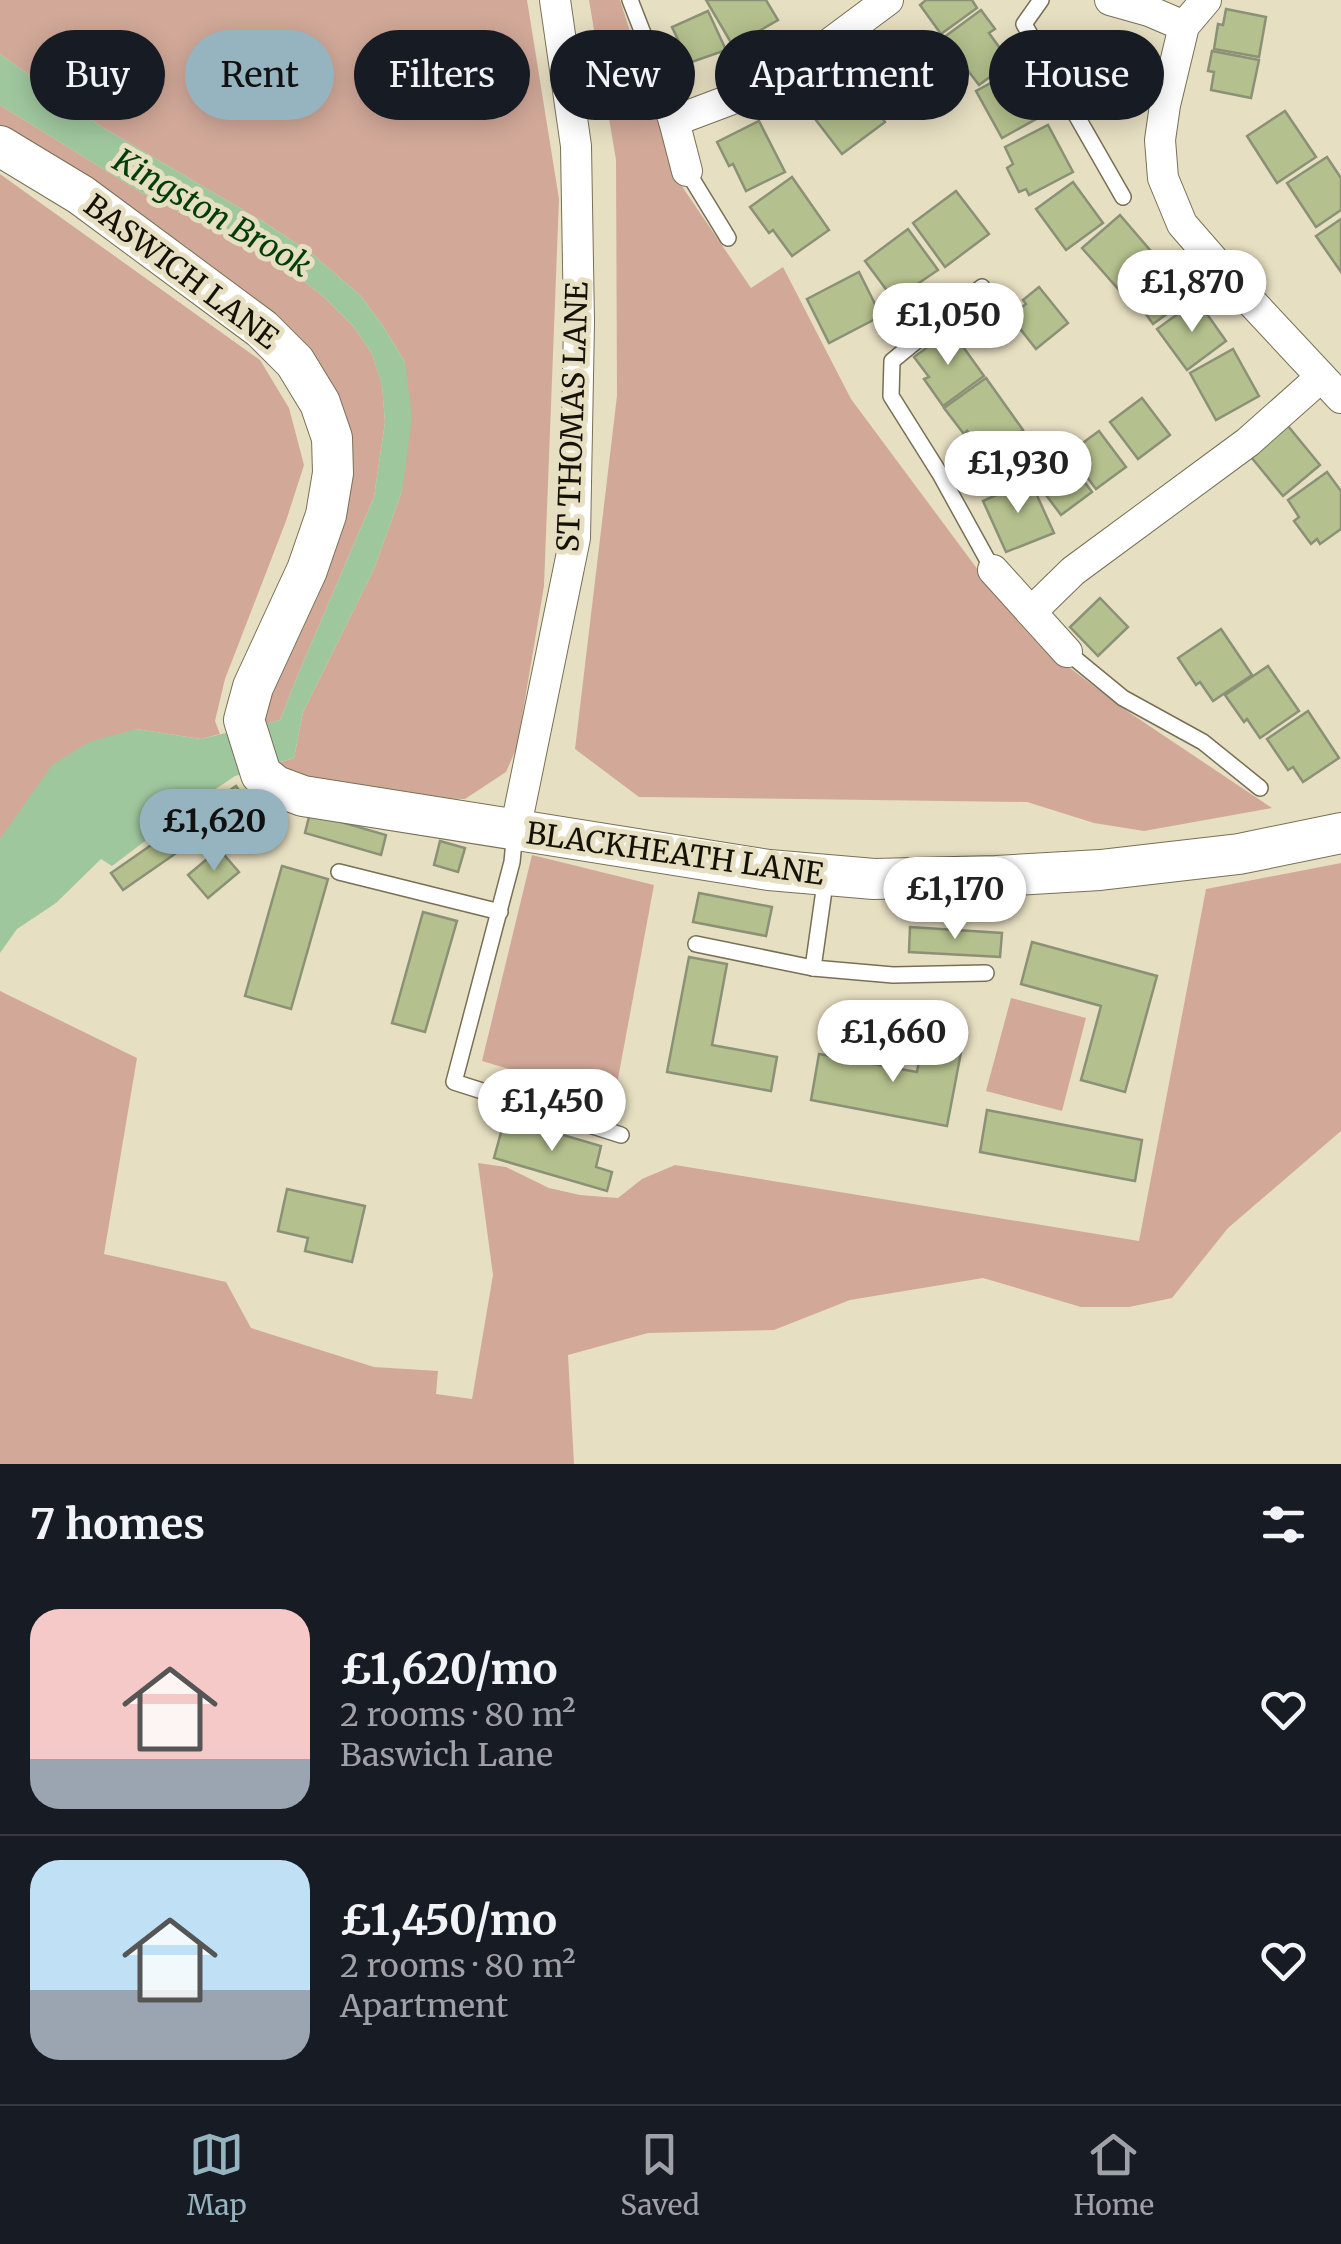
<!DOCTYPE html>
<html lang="en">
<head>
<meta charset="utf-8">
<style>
	body { margin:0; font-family:Merriweather,serif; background:#242831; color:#f1f3f6; height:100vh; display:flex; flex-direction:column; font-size:38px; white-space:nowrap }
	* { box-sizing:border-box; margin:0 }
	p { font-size:32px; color:#9ea1a6 }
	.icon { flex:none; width:55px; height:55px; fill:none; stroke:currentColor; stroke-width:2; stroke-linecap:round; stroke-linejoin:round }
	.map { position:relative; height:1464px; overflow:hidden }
	.panel { display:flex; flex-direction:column; background:#171b24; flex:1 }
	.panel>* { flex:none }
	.hud { position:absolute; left:30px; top:30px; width:1282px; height:90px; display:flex; gap:20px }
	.price { position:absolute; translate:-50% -85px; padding:0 22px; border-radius:35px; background:#fff; color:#222; font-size:32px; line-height:65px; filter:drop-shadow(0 2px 5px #0008) }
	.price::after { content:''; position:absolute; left:50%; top:60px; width:30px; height:22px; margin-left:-15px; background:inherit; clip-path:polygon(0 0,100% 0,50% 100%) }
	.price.on { background:#96b4bf; color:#111 }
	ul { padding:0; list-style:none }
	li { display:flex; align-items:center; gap:30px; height:250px; padding:0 30px }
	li+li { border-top:2px solid #363941 }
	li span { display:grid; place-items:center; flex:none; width:280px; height:200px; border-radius:30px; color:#555 }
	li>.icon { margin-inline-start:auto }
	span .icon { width:120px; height:120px; fill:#fffc; stroke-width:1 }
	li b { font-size:42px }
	h2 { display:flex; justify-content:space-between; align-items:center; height:120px; padding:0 30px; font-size:42px }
	.pill { padding:0 35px; border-radius:45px; background:#171b24; box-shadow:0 5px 25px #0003; font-size:35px; line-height:90px }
	.pill.on { background:#96b4bf; color:#111 }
	.tabs { display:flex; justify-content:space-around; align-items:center; height:140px; border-top:2px solid #363941; background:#171b24; font-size:28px; color:#9ea1a6 }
	.tabs a { display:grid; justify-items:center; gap:5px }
	.tabs .on { color:#96b4bf }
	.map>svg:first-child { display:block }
</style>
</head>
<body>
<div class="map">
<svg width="1341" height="1464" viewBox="0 0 1341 1464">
	<rect width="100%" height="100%" fill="#e7dfc2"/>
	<!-- green -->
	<g fill="#d2a999">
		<path d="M0,0H527L559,199L544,586L517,747L506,772L465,799L410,798L342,787L269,766L294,758L303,712L374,569L402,491L405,362L383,326L360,295L311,253L267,224L102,127L0,54Z"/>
		<path d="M589,0H620L677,179L751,288L783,267L851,399L987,582L1052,654L1121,707L1272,808L1144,831L1094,823L1027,802L639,797L575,749L617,396L616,160Z"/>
		<path d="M0,105L142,193L285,266L324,297L354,327L372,354L382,385L385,422L374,497L299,672L280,720L257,726L318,596L347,505L300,344L176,240L0,132Z"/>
		<path d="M0,174L260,360L289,408L304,465L286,521L225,679L215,721L220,734L201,739L136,729L0,839Z"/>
		<path d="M532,855L654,885L614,1100L482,1061Z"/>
		<path d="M1341,863V1131L1228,1228L1172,1298L1129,1307H1081L983,1278L850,1300L774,1330L648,1333L568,1355L574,1464H0V991L137,1058L104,1254L226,1282L251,1328L374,1367L438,1371L436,1394L472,1399L493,1275L478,1163L506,1167L549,1188L580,1195L618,1198L642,1179L675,1165L1139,1241L1206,889Z"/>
		<path d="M1011,998L1086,1018L1062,1111L986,1091Z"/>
	</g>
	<!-- water -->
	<path fill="#9fc79e" d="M0,54L102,127L267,224L311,253L360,295L383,326L405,362L412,417L402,491L374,569L303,712L294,758L235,776L198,801L112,866L101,859L56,903L17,929L0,953V839L52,765L89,742L136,729L201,739L280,720L299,672L374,497L385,422L382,386L372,354L354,327L324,297L285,266L142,193L0,105Z"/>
	<!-- building -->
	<g fill="#b4c08d" stroke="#8a9176" stroke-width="2.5">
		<path d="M706,0H766L778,20L733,46Z"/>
		<path d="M926,0H972L977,8L941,34L920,5Z"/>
		<path d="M1226,9L1266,17L1259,57L1214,49L1218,24L1223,25Z"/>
		<path d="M981,10L995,29L989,33L1010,62L979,85L943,38Z"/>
		<path d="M708,11L726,50L689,63L672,27Z"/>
		<path d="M891,50L919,88L886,112L858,75Z"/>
		<path d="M1212,51L1259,60L1251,98L1211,90L1214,72L1208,71Z"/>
		<path d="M1017,69L1029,92L1034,90L1047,113L1002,138L976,91Z"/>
		<path d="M856,82L885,122L842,154L812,115Z"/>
		<path d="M1285,111L1316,157L1277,183L1247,136Z"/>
		<path d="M759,121L785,172L746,191L733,164L729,166L717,142Z"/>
		<path d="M1048,125L1073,172L1029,195L1026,189L1019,192L1007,168L1013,164L1005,147Z"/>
		<path d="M1327,157L1341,178V210L1316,227L1287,183Z"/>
		<path d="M792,177L829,230L792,256L773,230L769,233L750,207Z"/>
		<path d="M1073,182L1103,223L1066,250L1036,209Z"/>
		<path d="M956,191L989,234L945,267L913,223Z"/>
		<path d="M1120,215L1156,257L1119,290L1082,248Z"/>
		<path d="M1341,219V272L1316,236Z"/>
		<path d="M908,229L938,270L894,300L865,261Z"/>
		<path d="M1166,257L1193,295L1153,324L1126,286Z"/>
		<path d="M859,272L881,316L829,343L807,299Z"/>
		<path d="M1039,287L1068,323L1036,349L1010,316L1026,304L1023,300Z"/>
		<path d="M1197,300L1226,341L1187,370L1157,329Z"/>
		<path d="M951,330L984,376L943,406L924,379L929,377L914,357Z"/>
		<path d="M1233,349L1259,396L1216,420L1190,373Z"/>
		<path d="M986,378L1023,430L986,457L967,431L964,434L944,408Z"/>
		<path d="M1142,398L1170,435L1138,459L1110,422Z"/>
		<path d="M1288,426L1320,465L1283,496L1251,457Z"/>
		<path d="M1099,431L1126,467L1096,489L1069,453Z"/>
		<path d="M1065,456L1092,492L1061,515L1034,479Z"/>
		<path d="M1327,472L1341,491V529L1320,544L1317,539L1311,544L1294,521L1299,517L1288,500Z"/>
		<path d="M1030,480L1054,533L1006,552L983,501Z"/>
		<path d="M1100,598L1128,627L1098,656L1070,627Z"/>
		<path d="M1221,629L1252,675L1213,701L1200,682L1196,685L1178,658Z"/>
		<path d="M1268,666L1299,711L1260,738L1247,719L1244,722L1225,695Z"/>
		<path d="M1308,711L1339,758L1303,782L1293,767L1288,770L1267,739Z"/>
		<path d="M236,786L248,803L123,890L111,873Z"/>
		<path d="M310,813L386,835L381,855L305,833Z"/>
		<path d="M440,841L465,848L458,872L434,865Z"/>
		<path d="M219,849L239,872L208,898L188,875Z"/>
		<path d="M282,866L328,879L291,1009L245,996Z"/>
		<path d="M699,893L772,907L766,936L693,922Z"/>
		<path d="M423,912L457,921L425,1032L392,1023Z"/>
		<path d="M910,927L1002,933L1000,957L909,952Z"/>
		<path d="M1032,942L1157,976L1125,1092L1081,1080L1101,1006L1021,984Z"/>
		<path d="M689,957L727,964L712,1045L777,1057L771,1091L667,1072Z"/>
		<path d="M923,1039L962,1047L947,1126L811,1100L819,1054L917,1072Z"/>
		<path d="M987,1110L1142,1140L1135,1181L980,1152Z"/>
		<path d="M505,1118L601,1146L596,1167L612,1172L607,1191L494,1158Z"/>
		<path d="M287,1189L365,1206L352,1262L305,1251L308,1238L278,1231Z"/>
	</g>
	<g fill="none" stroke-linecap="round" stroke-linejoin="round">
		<!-- lane casing -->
		<g stroke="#777056" stroke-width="18">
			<g id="lane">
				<path d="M630,0L657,69"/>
				<path d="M1041,0L1024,24L1123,197"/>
				<path d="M687,171L728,238"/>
				<path d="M982,287L892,361L891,396L940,474L993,570"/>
				<path d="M1067,652L1123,698L1203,742L1260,788"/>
				<path d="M515,831L512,862L454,1082L621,1135"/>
				<path d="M339,872L500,912"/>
				<path d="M826,876L813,968L893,975L986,973"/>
				<path d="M696,944L813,968"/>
			</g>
		</g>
		<!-- street casing -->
		<g stroke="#777056" stroke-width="32">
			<g id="street">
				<path d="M1110,0L1149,11L1184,26"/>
				<path d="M1206,0L1184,26L1165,105L1160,140L1163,178L1182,224L1229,278L1341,398"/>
				<path d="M657,69L674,121L687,171"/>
				<path d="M674,121L751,92L794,70L888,0"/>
				<path d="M993,570L1067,652"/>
				<path d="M1031,612L1073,571L1248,442L1320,378"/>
				<path d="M515,831L575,538L579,322L576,146L555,0"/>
			</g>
		</g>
		<!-- secondary casing -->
		<g stroke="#777056" stroke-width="42">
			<path id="secondary" d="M0,146L81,195L262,329L295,362L320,403L332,438L333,473L326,515L307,570L253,687L244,720L261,774L276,786L303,796L769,870L874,879L996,876L1100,870L1239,854L1341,833"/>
		</g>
		<!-- lane -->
		<use href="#lane" stroke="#fff" stroke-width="15"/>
		<!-- street -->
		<use href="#street" stroke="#fff" stroke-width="30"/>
		<!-- secondary -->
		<use href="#secondary" stroke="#fff" stroke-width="40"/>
	</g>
	<g text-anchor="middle" stroke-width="10" stroke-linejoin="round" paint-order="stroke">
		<!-- street labels -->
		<g font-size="30" fill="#141107" stroke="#e7dfc2">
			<text transform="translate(181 272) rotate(37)" y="10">BASWICH LANE</text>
			<text transform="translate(573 417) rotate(-88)" y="10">ST THOMAS LANE</text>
			<text transform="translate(675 854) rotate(8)" y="10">BLACKHEATH LANE</text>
		</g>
		<!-- water labels -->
		<g font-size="32" font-style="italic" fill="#003d08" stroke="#e7dfc2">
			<text transform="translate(212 213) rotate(30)" y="11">Kingston Brook</text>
		</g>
	</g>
</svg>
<b class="price" style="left:1192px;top:335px">£1,870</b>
<b class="price" style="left:948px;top:368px">£1,050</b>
<b class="price" style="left:1018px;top:516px">£1,930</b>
<b class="price on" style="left:214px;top:874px">£1,620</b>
<b class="price" style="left:955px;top:942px">£1,170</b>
<b class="price" style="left:893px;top:1085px">£1,660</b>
<b class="price" style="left:552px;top:1154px">£1,450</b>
<div class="hud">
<a class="pill">Buy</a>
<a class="pill on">Rent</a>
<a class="pill">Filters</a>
<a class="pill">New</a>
<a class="pill">Apartment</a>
<a class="pill">House</a>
</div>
</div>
<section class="panel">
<h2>7 homes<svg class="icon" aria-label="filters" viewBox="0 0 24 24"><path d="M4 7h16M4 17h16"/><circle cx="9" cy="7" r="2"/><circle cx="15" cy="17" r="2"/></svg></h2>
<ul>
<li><span style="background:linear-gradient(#f6c9c9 75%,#9aa5b1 0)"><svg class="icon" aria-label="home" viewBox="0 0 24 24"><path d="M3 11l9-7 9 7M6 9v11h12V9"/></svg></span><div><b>£1,620/mo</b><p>2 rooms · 80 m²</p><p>Baswich Lane</p></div><svg class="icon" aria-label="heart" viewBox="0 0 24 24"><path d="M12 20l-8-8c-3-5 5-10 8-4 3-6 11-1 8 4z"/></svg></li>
<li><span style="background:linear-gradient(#bfe0f5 65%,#9aa5b1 0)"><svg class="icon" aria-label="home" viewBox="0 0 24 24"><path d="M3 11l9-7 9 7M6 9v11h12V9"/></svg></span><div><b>£1,450/mo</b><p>2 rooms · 80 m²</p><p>Apartment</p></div><svg class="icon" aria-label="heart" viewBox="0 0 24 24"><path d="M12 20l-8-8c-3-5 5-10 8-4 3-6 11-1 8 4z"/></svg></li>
</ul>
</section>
<nav class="tabs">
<a class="on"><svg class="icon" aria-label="map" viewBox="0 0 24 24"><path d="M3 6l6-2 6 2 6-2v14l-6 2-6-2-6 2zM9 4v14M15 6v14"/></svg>Map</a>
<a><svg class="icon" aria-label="saved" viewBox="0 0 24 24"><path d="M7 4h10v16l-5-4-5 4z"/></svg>Saved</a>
<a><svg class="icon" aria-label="home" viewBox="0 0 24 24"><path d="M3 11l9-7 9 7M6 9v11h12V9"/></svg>Home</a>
</nav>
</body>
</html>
